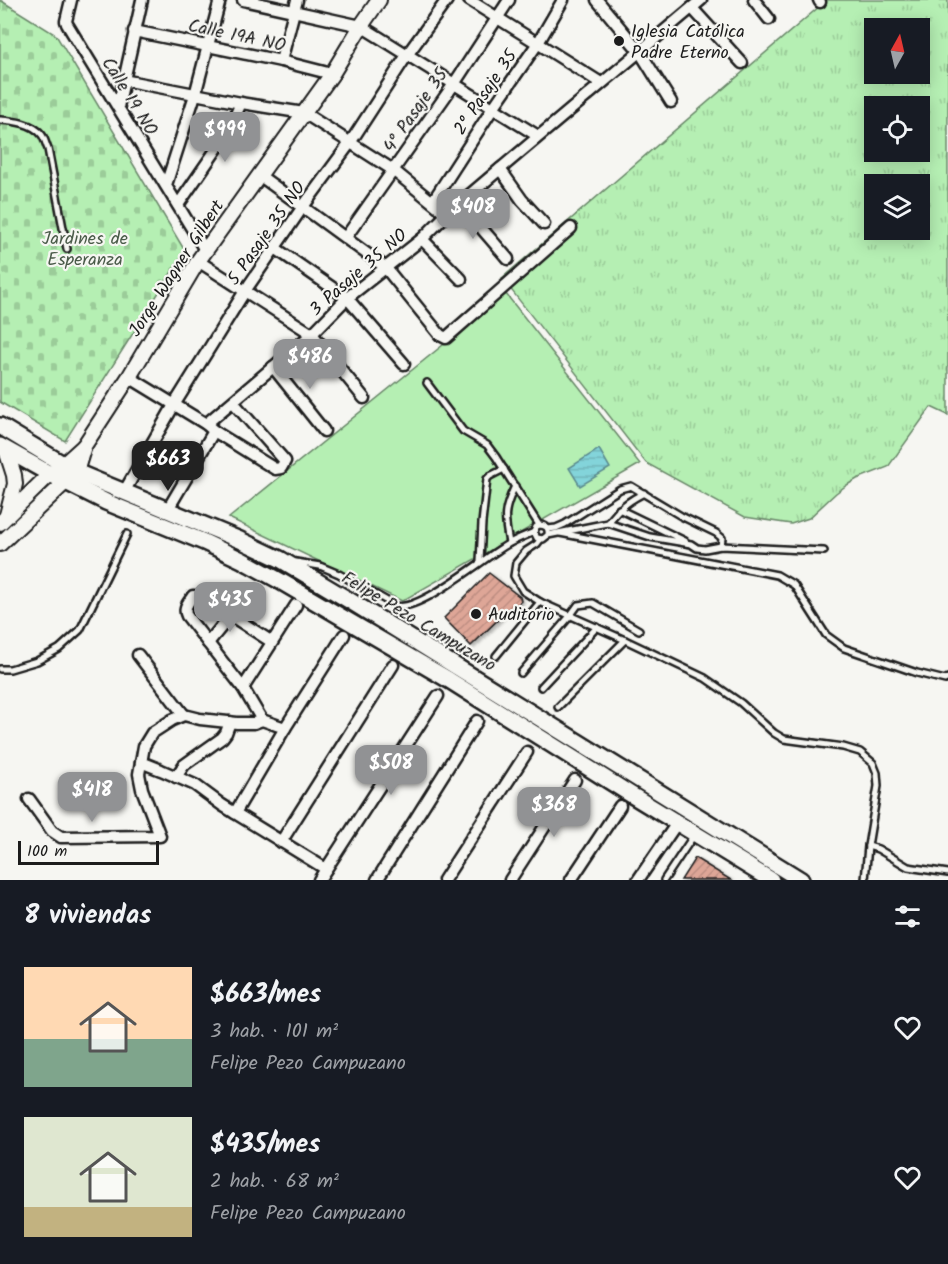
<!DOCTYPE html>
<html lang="es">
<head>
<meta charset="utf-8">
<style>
	body { margin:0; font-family:Kalam,sans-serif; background:#20242c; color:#f1f3f6; height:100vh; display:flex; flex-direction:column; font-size:22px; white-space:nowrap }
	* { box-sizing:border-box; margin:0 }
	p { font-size:20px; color:#9ea1a6 }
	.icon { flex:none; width:33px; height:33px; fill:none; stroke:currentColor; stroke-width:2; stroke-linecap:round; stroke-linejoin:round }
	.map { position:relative; height:880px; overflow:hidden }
	.drawer { display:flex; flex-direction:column; background:#171b24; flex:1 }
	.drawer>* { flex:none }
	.needle { width:39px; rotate:8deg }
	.fabs { position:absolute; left:864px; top:18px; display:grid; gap:12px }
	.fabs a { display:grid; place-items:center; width:66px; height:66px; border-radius:0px; background:#171b24; box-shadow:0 3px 15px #0003; font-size:30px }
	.scale { position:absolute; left:18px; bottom:15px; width:141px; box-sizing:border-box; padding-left:6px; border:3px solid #1c1c1c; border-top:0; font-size:16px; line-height:21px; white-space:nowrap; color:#1c1c1c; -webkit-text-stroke:4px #f6f6f2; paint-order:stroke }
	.price { position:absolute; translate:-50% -51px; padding:0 14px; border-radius:12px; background:#919294; color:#fff; font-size:20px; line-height:39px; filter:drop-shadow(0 2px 3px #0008) }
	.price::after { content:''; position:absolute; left:50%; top:36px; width:18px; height:14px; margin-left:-9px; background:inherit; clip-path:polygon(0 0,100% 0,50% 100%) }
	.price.current { background:#222; color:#fff }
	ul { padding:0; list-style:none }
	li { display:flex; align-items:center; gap:18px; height:150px; padding:0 24px }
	li span { display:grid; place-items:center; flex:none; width:168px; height:120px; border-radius:0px; color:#555 }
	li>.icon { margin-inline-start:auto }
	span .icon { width:72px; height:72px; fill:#fffc; stroke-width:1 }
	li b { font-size:26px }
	h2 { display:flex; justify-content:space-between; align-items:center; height:72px; padding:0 24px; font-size:26px }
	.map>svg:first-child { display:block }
</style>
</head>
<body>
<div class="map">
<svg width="948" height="880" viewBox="0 0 948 880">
	<defs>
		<pattern id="cemetery-stones" width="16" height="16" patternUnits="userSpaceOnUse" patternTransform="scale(1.5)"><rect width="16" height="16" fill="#b5efb3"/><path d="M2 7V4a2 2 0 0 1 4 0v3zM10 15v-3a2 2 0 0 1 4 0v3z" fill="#9bcc99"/></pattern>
		<pattern id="park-tufts" width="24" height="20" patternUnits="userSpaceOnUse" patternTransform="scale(1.5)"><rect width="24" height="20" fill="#b5efb3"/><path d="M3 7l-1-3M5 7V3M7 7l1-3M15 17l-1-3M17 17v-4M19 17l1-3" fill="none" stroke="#9bcc99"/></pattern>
		<pattern id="water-rules" width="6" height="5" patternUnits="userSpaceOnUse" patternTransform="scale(1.5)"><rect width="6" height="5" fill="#83d4da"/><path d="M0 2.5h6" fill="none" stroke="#71b5ba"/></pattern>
		<pattern id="building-hatch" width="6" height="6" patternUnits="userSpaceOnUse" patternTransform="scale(1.5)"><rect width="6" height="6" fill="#dea697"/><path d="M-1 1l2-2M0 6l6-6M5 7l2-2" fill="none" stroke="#be8e82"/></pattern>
		<filter id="shadow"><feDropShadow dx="3" dy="2" stdDeviation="1.5" flood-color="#0004"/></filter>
	</defs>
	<rect width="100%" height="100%" fill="#f6f6f2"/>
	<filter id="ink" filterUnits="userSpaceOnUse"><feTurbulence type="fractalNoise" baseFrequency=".0167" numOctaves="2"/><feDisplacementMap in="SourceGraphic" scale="12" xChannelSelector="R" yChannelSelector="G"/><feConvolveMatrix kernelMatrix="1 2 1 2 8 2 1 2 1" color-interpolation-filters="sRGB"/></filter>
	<g filter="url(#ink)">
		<!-- grass -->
		<path fill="#b5efb3" stroke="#688668" stroke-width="1.5" d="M506,294L640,464L402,601L229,518Z"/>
		<!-- cemetery -->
		<path fill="url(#cemetery-stones)" stroke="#688668" stroke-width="1.5" d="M0,0L56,35L185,251L65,441L0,402Z"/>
		<!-- park -->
		<path fill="url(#park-tufts)" stroke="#688668" stroke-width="1.5" fill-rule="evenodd" d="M827,0H948V415L931,407L888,467L857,479L847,485L836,493L809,518L791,524L745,517L646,463L502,278ZM874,28H920V74H874ZM874,106H920V152H874ZM874,184H920V230H874Z"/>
		<!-- water -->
		<path fill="url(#water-rules)" stroke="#5a8a8e" stroke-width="1.5" d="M599,449L610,468L580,486L569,468Z"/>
		<!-- building -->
		<g fill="url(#building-hatch)" stroke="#1c1c1c" stroke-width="1.5" filter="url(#shadow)">
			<path d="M489,573L520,597L521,601L517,605L509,609L471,646L444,618Z"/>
			<path d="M695,858L731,880H681Z"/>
		</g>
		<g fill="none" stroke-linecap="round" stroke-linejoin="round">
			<!-- service casing -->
			<g stroke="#1c1c1c" stroke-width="10">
				<g id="service">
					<path d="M0,120C14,121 33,123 42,135C45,139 46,145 48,149L67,249"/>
					<path d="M427,383L463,431L487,445L496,457L539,525C546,525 549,528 548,535L543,539L537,538L534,532L536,527L539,525"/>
					<path d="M619,509L685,541"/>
					<path d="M608,523C620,508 626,502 644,493"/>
					<path d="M548,529L556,528L565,524L620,489L631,486L681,516L716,533L722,538L721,546"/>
					<path d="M560,533L777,575L794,585L826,635L844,648L917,673L945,680L948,678"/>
					<path d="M548,535L608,523L650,537L691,544L697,548L705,549L721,546L824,551"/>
					<path d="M540,540L537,544L526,551L516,563L514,576L523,591L540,602L625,640L705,678L741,703L774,733L784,739L843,747L860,752L873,763L877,773L878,786L868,846L865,880"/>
					<path d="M509,543C504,517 503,511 515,486"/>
					<path d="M480,561L482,523L487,479L490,476L504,469"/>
					<path d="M296,562L320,566L339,574L396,606C420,612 485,557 508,544C516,539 525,536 534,532"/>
					<path d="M496,656L540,602"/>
					<path d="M0,669H10L37,661L59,649L80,630L127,534"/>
					<path d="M521,673L570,616L578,605L593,603L639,630"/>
					<path d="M541,687L597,627"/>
					<path d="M558,707L625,640"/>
					<path d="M868,846L878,849L908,867L948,873"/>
					<path d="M664,880L694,835"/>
				</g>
			</g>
			<!-- minor casing -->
			<g stroke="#1c1c1c" stroke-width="15">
				<g id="minor">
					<path d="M71,0L66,21L67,24L205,250"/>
					<path d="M243,0L361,26L538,136"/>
					<path d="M469,0L601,83"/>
					<path d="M597,0L640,52L671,102"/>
					<path d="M754,0L769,19"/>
					<path d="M819,0L820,2"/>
					<path d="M692,8L742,63"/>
					<path d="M134,31L281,61L332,74"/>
					<path d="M281,61L297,0"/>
					<path d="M123,80L241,103L304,113L393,170L447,214"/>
					<path d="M118,107L142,0"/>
					<path d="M500,169L522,200L544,224"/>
					<path d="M259,175L385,267L440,335L446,338L571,228"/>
					<path d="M166,185L195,95L220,0"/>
					<path d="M433,201L493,108L538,43L563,0"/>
					<path d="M462,203L483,230L508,259"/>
					<path d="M178,205L227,134L241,103"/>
					<path d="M346,237L454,84L509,0"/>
					<path d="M422,239L461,279"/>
					<path d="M275,248L347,298L404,364"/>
					<path d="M198,261L312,334L364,398"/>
					<path d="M273,367L324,431"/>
					<path d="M129,377L206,424L214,431L275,469L281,468L285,461L233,402"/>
					<path d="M206,424L312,334L347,298L422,239L447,214L500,169L701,0"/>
					<path d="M124,492L174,405L245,291L302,208L350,143L407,55L447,0"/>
					<path d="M168,509L214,431"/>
					<path d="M208,643L230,616"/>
					<path d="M138,655L184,715"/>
					<path d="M243,688L296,605"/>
					<path d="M262,720L243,688L187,616C183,608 188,603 193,596L202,597L272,642"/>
					<path d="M141,762L161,770L195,785L222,805L326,869"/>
					<path d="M176,777L184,765L222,738L226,733L230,722"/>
					<path d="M29,799L52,831L61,837L160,836L142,789L139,774L144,746L152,733L172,720L184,715L200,719L237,723H254L262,720L285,728"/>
					<path d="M235,813L285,728L344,635"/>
					<path d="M281,842L393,665"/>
					<path d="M319,880L438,696"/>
					<path d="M377,880L477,721"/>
					<path d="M444,880L527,752"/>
					<path d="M510,880L575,780"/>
					<path d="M571,880L620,806"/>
					<path d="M638,880L677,823"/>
				</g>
			</g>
			<!-- tertiary casing -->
			<g stroke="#1c1c1c" stroke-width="18">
				<g id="tertiary">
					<path d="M6,450L14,475L15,484L7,515"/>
					<path d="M0,523L50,474L63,465L84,446"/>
					<path d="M0,544L76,472L84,446L129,377L198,261L332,74L361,26L379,0"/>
				</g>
			</g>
			<!-- secondary casing -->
			<g stroke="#1c1c1c" stroke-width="20">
				<g id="secondary">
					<path d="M0,426L76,472L240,540L280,559L352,602L801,880"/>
					<path d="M0,446L50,474L106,502L204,542L242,560L280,581L449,680L630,794L771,880"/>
				</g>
			</g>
			<!-- service -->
			<use href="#service" stroke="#f6f6f2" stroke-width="5"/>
			<!-- minor -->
			<use href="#minor" stroke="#f6f6f2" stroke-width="10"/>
			<!-- tertiary -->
			<use href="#tertiary" stroke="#f6f6f2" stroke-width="14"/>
			<!-- secondary -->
			<use href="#secondary" stroke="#f6f6f2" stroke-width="15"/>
		</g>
	</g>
	<!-- markers -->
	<g fill="#1c1c1c" stroke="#f6f6f2" stroke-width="2">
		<circle cx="619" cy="41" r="6"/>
		<circle cx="476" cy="614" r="6"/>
	</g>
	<g text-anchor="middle" stroke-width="4.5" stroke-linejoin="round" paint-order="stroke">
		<!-- poi labels -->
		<g font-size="18" fill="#1c1c1c" stroke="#f6f6f2" text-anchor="start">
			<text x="631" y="37">Iglesia Católica<tspan x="631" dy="21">Padre Eterno</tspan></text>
			<text x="488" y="620">Auditorio</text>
		</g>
		<!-- street labels -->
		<g font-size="18" fill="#1c1c1c" stroke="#f6f6f2">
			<text transform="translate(237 35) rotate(12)" y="6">Calle 19A NO</text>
			<text transform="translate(485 92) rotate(-56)" y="6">2° Pasaje 35</text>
			<text transform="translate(130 96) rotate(58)" y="6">Calle 19 NO</text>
			<text transform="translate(415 110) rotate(-55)" y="6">4° Pasaje 35</text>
			<text transform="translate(266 233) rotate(-55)" y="6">5 Pasaje 35 NO</text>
			<text transform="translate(176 268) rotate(-57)" y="6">Jorge Wagner Gilbert</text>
			<text transform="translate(358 272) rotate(-41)" y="6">3 Pasaje 35 NO</text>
			<text transform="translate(419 621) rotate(31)" y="6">Felipe Pezo Campuzano</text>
		</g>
		<!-- park labels -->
		<g font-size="18" fill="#4a5b49" stroke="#f6f6f2">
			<text x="85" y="244">Jardines de<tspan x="85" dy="21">Esperanza</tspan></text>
		</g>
	</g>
</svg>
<div class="fabs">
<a><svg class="needle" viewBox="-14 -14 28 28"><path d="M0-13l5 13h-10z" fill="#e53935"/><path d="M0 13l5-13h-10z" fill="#9ea1a6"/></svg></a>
<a><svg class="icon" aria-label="locate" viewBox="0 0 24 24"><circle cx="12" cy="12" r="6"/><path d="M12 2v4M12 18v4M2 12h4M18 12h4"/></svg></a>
<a><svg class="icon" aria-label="layers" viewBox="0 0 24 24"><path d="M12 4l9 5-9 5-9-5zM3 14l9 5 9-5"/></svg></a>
</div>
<div class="scale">100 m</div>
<b class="price" style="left:225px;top:163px">$999</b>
<b class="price" style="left:473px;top:240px">$408</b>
<b class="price" style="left:310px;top:390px">$486</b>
<b class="price current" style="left:168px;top:492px">$663</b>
<b class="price" style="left:230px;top:633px">$435</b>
<b class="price" style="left:391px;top:796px">$508</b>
<b class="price" style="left:92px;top:823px">$418</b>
<b class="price" style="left:554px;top:838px">$368</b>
</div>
<section class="drawer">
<h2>8 viviendas<svg class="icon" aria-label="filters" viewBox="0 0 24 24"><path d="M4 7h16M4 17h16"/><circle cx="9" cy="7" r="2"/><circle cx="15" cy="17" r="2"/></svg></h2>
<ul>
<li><span style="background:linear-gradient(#ffd9b3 60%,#7fa58c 0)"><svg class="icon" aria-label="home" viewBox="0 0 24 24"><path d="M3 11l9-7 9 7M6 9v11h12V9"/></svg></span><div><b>$663/mes</b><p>3 hab. · 101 m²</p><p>Felipe Pezo Campuzano</p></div><svg class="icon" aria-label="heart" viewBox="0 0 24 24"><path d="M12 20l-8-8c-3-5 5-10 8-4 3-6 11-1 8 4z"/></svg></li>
<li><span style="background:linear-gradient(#dfe7d0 75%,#c2b280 0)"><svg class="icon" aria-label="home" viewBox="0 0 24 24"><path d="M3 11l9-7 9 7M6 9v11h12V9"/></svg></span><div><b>$435/mes</b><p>2 hab. · 68 m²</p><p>Felipe Pezo Campuzano</p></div><svg class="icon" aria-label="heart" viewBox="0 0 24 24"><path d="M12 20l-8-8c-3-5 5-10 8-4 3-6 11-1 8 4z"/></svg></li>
</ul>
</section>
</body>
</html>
